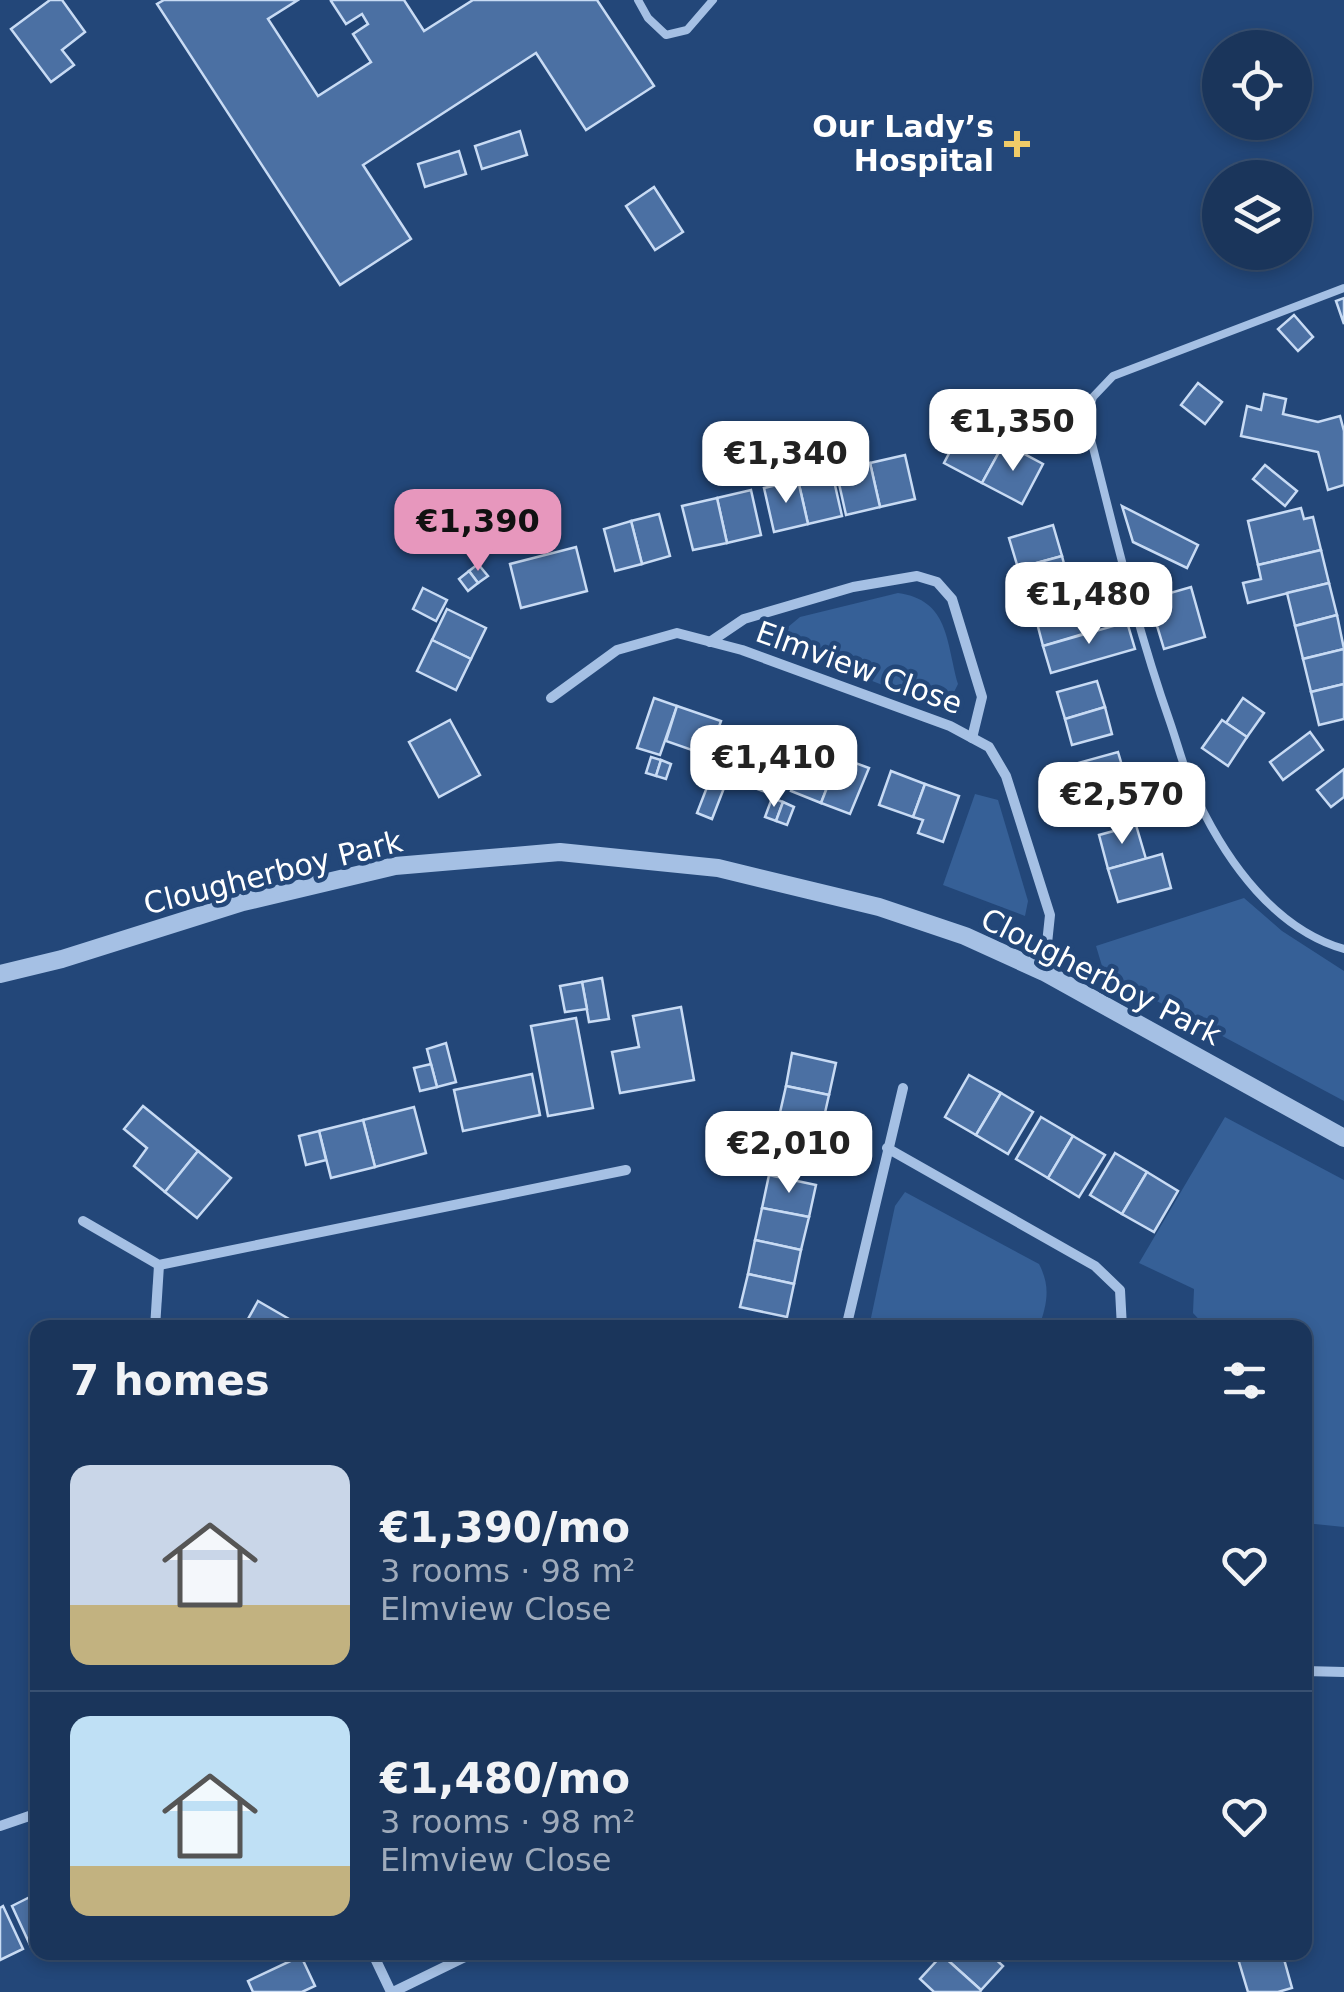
<!DOCTYPE html>
<html lang="en">
<head>
<meta charset="utf-8">
<style>
	body { margin:0; font-family:"DejaVu Sans",sans-serif; background:#274064; color:#f1f3f6; height:100vh; display:flex; flex-direction:column; font-size:38px; white-space:nowrap }
	* { box-sizing:border-box; margin:0 }
	p { font-size:32px; color:#9fabbb }
	.icon { flex:none; width:55px; height:55px; fill:none; stroke:currentColor; stroke-width:2; stroke-linecap:round; stroke-linejoin:round }
	.map { position:relative; flex:1; overflow:hidden }
	.side { position:absolute; left:30px; top:1320px; width:1282px; height:640px; display:flex; flex-direction:column; background:#1a355b; border-radius:20px; box-shadow:0 5px 15px #0003,0 0 0 2px #385071 }
	.side>* { flex:none }
	.buttons { position:absolute; left:1202px; top:30px; display:grid; gap:20px }
	.buttons a { display:grid; place-items:center; width:110px; height:110px; border-radius:50%; background:#1a355b; box-shadow:0 5px 15px #0003,0 0 0 2px #385071; font-size:50px }
	.price { position:absolute; translate:-50% -85px; padding:0 22px; border-radius:20px; background:#fff; color:#222; font-size:32px; line-height:65px; filter:drop-shadow(0 2px 5px #0008) }
	.price::after { content:''; position:absolute; left:50%; top:60px; width:30px; height:22px; margin-left:-15px; background:inherit; clip-path:polygon(0 0,100% 0,50% 100%) }
	.price.selected { background:#e797bd; color:#111 }
	ul { padding:0; list-style:none }
	li { display:flex; align-items:center; gap:30px; height:250px; padding:0 40px }
	li+li { border-top:2px solid #385071 }
	li span { display:grid; place-items:center; flex:none; width:280px; height:200px; border-radius:20px; color:#555 }
	li>.icon { margin-inline-start:auto }
	span .icon { width:120px; height:120px; fill:#fffc; stroke-width:1 }
	li b { font-size:42px }
	h2 { display:flex; justify-content:space-between; align-items:center; height:120px; padding:0 40px; font-size:42px }
	.map>svg:first-child { display:block }
</style>
</head>
<body>
<div class="map">
<svg width="1344" height="1992" viewBox="0 0 1344 1992">
	<rect width="100%" height="100%" fill="#234779"/>
	<!-- green -->
	<g fill="#366097">
		<path d="M898,593C949,600 946,641 958,684L951,698L933,702L903,693L803,654L786,636L788,627L800,617Z"/>
		<path d="M975,794L998,800L1028,901L1025,916L943,885Z"/>
		<path d="M1244,898L1282,931L1344,971V1101L1138,991L1102,966L1096,946Z"/>
		<path d="M1225,1117L1344,1180V1527L1305,1523V1328L1206,1327L1193,1313L1194,1289L1139,1263Z"/>
		<path d="M905,1192L1039,1264C1051,1287 1047,1304 1039,1327H869L895,1206Z"/>
	</g>
	<!-- building -->
	<g fill="#4b70a3" stroke="#c8dbf4" stroke-width="2.5">
		<path d="M50,0H62L85,32L62,50L74,65L51,82L11,29Z"/>
		<path d="M164,0H298L268,19L318,96L371,62L353,34L368,24L362,14L346,24L331,1L333,0H404L424,31L473,0H597L654,86L586,130L536,53L363,165L411,239L340,285L157,4Z"/>
		<path d="M520,131L527,155L482,169L475,146Z"/>
		<path d="M459,151L466,174L425,187L418,164Z"/>
		<path d="M654,187L683,232L655,250L626,206Z"/>
		<path d="M1344,298V324L1336,301Z"/>
		<path d="M1294,315L1313,337L1298,351L1278,329Z"/>
		<path d="M1198,383L1222,402L1205,424L1181,405Z"/>
		<path d="M1264,394L1286,399L1283,414L1318,422L1340,416L1344,431V485L1328,490L1318,452L1241,436L1247,406L1261,410Z"/>
		<path d="M965,423L1004,443L982,483L944,463Z"/>
		<path d="M1004,443L1043,464L1022,504L982,483Z"/>
		<path d="M905,455L915,499L880,507L870,463Z"/>
		<path d="M870,463L880,507L846,515L836,470Z"/>
		<path d="M1265,465L1297,491L1285,506L1253,479Z"/>
		<path d="M832,472L842,516L808,524L798,480Z"/>
		<path d="M798,480L808,524L774,532L764,488Z"/>
		<path d="M751,490L761,535L727,543L717,498Z"/>
		<path d="M717,498L727,543L693,550L682,506Z"/>
		<path d="M1122,506L1198,545L1187,568L1133,542Z"/>
		<path d="M1301,508L1304,519L1313,517L1321,550L1258,565L1248,521Z"/>
		<path d="M659,514L670,556L642,564L631,521Z"/>
		<path d="M631,521L642,564L615,571L604,529Z"/>
		<path d="M1053,525L1062,556L1018,568L1009,538Z"/>
		<path d="M576,547L587,591L521,608L510,564Z"/>
		<path d="M1321,550L1329,583L1248,603L1243,583L1261,579L1258,565Z"/>
		<path d="M1062,556L1070,587L1027,600L1018,568Z"/>
		<path d="M478,564L488,576L478,583L469,571Z"/>
		<path d="M469,571L478,583L468,591L459,579Z"/>
		<path d="M1096,575L1099,588L1079,594L1076,581Z"/>
		<path d="M1329,583L1337,615L1295,626L1287,593Z"/>
		<path d="M1191,587L1205,637L1164,649L1149,599Z"/>
		<path d="M423,588L447,600L436,621L413,609Z"/>
		<path d="M1099,588L1103,601L1083,607L1079,594Z"/>
		<path d="M1075,608L1083,634L1043,646L1036,619Z"/>
		<path d="M447,609L486,628L471,659L432,640Z"/>
		<path d="M1337,615L1344,649L1303,659L1295,626Z"/>
		<path d="M1127,622L1135,649L1051,673L1043,646Z"/>
		<path d="M432,640L471,659L456,690L417,671Z"/>
		<path d="M1344,649V684L1311,692L1303,659Z"/>
		<path d="M1097,681L1105,707L1065,719L1057,692Z"/>
		<path d="M1344,684V719L1319,725L1311,692Z"/>
		<path d="M654,698L677,706L660,755L637,748Z"/>
		<path d="M1243,698L1264,713L1247,737L1226,723Z"/>
		<path d="M677,706L721,721L709,756L666,741Z"/>
		<path d="M1105,707L1112,734L1072,745L1065,719Z"/>
		<path d="M450,720L480,775L439,797L409,742Z"/>
		<path d="M1222,720L1247,737L1228,766L1202,748Z"/>
		<path d="M737,728L767,740L749,786L719,774Z"/>
		<path d="M1310,732L1323,750L1283,780L1270,762Z"/>
		<path d="M767,740L796,751L779,797L749,786Z"/>
		<path d="M809,745L839,757L821,803L791,791Z"/>
		<path d="M1118,752L1126,779L1086,790L1078,763Z"/>
		<path d="M651,757L661,760L656,776L646,773Z"/>
		<path d="M839,757L869,768L850,814L821,803Z"/>
		<path d="M661,760L671,764L666,779L656,776Z"/>
		<path d="M1344,769V797L1331,807L1317,790Z"/>
		<path d="M891,771L925,784L913,817L879,805Z"/>
		<path d="M1126,779L1133,806L1093,817L1086,790Z"/>
		<path d="M709,782L724,788L712,819L697,813Z"/>
		<path d="M925,784L959,796L943,842L918,833L923,820L913,817Z"/>
		<path d="M772,798L783,802L776,821L765,817Z"/>
		<path d="M783,802L794,807L787,825L776,821Z"/>
		<path d="M1136,825L1146,859L1108,869L1099,835Z"/>
		<path d="M1162,854L1171,888L1118,902L1108,869Z"/>
		<path d="M602,978L609,1019L589,1022L582,982Z"/>
		<path d="M582,982L587,1009L565,1012L560,986Z"/>
		<path d="M681,1007L694,1080L620,1093L612,1052L639,1047L633,1016Z"/>
		<path d="M576,1018L593,1108L548,1116L531,1026Z"/>
		<path d="M446,1043L456,1082L437,1087L427,1049Z"/>
		<path d="M792,1053L836,1063L829,1095L786,1086Z"/>
		<path d="M431,1064L437,1087L420,1091L414,1068Z"/>
		<path d="M532,1074L540,1115L463,1131L454,1090Z"/>
		<path d="M969,1075L1001,1093L976,1135L945,1117Z"/>
		<path d="M786,1086L829,1095L822,1126L779,1117Z"/>
		<path d="M1001,1093L1033,1112L1008,1154L976,1135Z"/>
		<path d="M143,1106L198,1151L165,1192L134,1166L147,1148L124,1129Z"/>
		<path d="M414,1107L426,1153L375,1167L363,1120Z"/>
		<path d="M779,1117L822,1126L815,1158L772,1149Z"/>
		<path d="M1041,1117L1073,1136L1048,1178L1016,1159Z"/>
		<path d="M363,1120L375,1167L331,1178L319,1131Z"/>
		<path d="M319,1131L326,1160L306,1165L299,1136Z"/>
		<path d="M1073,1136L1105,1155L1079,1197L1048,1178Z"/>
		<path d="M198,1151L231,1178L197,1218L165,1192Z"/>
		<path d="M1115,1153L1147,1172L1122,1214L1090,1195Z"/>
		<path d="M1147,1172L1178,1191L1154,1232L1122,1214Z"/>
		<path d="M769,1175L816,1185L809,1217L762,1208Z"/>
		<path d="M762,1208L809,1217L801,1250L755,1240Z"/>
		<path d="M755,1240L801,1250L794,1284L748,1274Z"/>
		<path d="M748,1274L794,1284L787,1317L740,1307Z"/>
		<path d="M258,1301L296,1323L294,1328H243Z"/>
		<path d="M38,1893V1944L31,1947L12,1906Z"/>
		<path d="M3,1906L23,1949L0,1960V1908Z"/>
		<path d="M944,1952H988L1003,1966L981,1990L942,1955Z"/>
		<path d="M1236,1952H1282L1292,1988L1278,1992H1248Z"/>
		<path d="M942,1955L981,1990L980,1992H934L920,1979Z"/>
		<path d="M301,1956L315,1986L302,1992H253L248,1981Z"/>
	</g>
	<g fill="none" stroke-linecap="round" stroke-linejoin="round">
		<!-- service -->
		<g stroke="#a5c0e4" stroke-width="8">
			<path d="M638,0L648,18L666,35L687,30L713,0"/>
			<path d="M1344,288L1113,376L1093,397L1086,420C1112,521 1135,623 1170,722C1179,748 1186,777 1198,801C1228,863 1275,929 1344,949"/>
		</g>
		<!-- minor -->
		<g stroke="#a5c0e4" stroke-width="10">
			<path d="M710,642L744,619L853,587L917,576L937,582L952,599L982,697L972,738"/>
			<path d="M551,698L617,650L677,633L742,650L950,726L989,747L1006,776L1050,915L1044,972"/>
			<path d="M887,1148L1095,1266L1120,1290L1122,1328"/>
			<path d="M83,1221L159,1265L626,1170"/>
			<path d="M155,1328L159,1265"/>
			<path d="M846,1328L903,1088"/>
			<path d="M1305,1671L1344,1672"/>
			<path d="M0,1826L38,1813"/>
			<path d="M372,1952L391,1992"/>
			<path d="M393,1992L469,1955"/>
		</g>
		<!-- tertiary -->
		<path stroke="#a5c0e4" stroke-width="18" d="M0,974L62,959L243,902L395,866L560,852L718,868L879,907L965,936L1044,972L1344,1138"/>
	</g>
	<!-- markers -->
	<path fill="#efcb68" stroke="#234779" stroke-width="4" d="M1012 129h10v10h10v10h-10v10h-10v-10h-10v-10h10z"/>
	<g text-anchor="middle" stroke-width="9" stroke-linejoin="round" paint-order="stroke">
		<!-- poi labels -->
		<g font-size="30" font-weight="bold" fill="#fff" stroke="#234779" text-anchor="end">
			<text x="994" y="137">Our Lady’s<tspan x="994" dy="34">Hospital</tspan></text>
		</g>
		<!-- street labels -->
		<g font-size="30" fill="#fff" stroke="#234779">
			<text transform="translate(859 668) rotate(20)" y="10">Elmview Close</text>
			<text transform="translate(273 873) rotate(-14)" y="10">Clougherboy Park</text>
			<text transform="translate(1101 977) rotate(27)" y="10">Clougherboy Park</text>
		</g>
	</g>
</svg>
<div class="buttons">
<a><svg class="icon" aria-label="locate" viewBox="0 0 24 24"><circle cx="12" cy="12" r="6"/><path d="M12 2v4M12 18v4M2 12h4M18 12h4"/></svg></a>
<a><svg class="icon" aria-label="layers" viewBox="0 0 24 24"><path d="M12 4l9 5-9 5-9-5zM3 14l9 5 9-5"/></svg></a>
</div>
<b class="price" style="left:1013px;top:474px">€1,350</b>
<b class="price" style="left:786px;top:506px">€1,340</b>
<b class="price selected" style="left:478px;top:574px">€1,390</b>
<b class="price" style="left:1089px;top:647px">€1,480</b>
<b class="price" style="left:774px;top:810px">€1,410</b>
<b class="price" style="left:1122px;top:847px">€2,570</b>
<b class="price" style="left:789px;top:1196px">€2,010</b>
<section class="side">
<h2>7 homes<svg class="icon" aria-label="filters" viewBox="0 0 24 24"><path d="M4 7h16M4 17h16"/><circle cx="9" cy="7" r="2"/><circle cx="15" cy="17" r="2"/></svg></h2>
<ul>
<li><span style="background:linear-gradient(#c9d6e8 70%,#c2b280 0)"><svg class="icon" aria-label="home" viewBox="0 0 24 24"><path d="M3 11l9-7 9 7M6 9v11h12V9"/></svg></span><div><b>€1,390/mo</b><p>3 rooms · 98 m²</p><p>Elmview Close</p></div><svg class="icon" aria-label="heart" viewBox="0 0 24 24"><path d="M12 20l-8-8c-3-5 5-10 8-4 3-6 11-1 8 4z"/></svg></li>
<li><span style="background:linear-gradient(#bfe0f5 75%,#c2b280 0)"><svg class="icon" aria-label="home" viewBox="0 0 24 24"><path d="M3 11l9-7 9 7M6 9v11h12V9"/></svg></span><div><b>€1,480/mo</b><p>3 rooms · 98 m²</p><p>Elmview Close</p></div><svg class="icon" aria-label="heart" viewBox="0 0 24 24"><path d="M12 20l-8-8c-3-5 5-10 8-4 3-6 11-1 8 4z"/></svg></li>
</ul>
</section>
</div>
</body>
</html>
